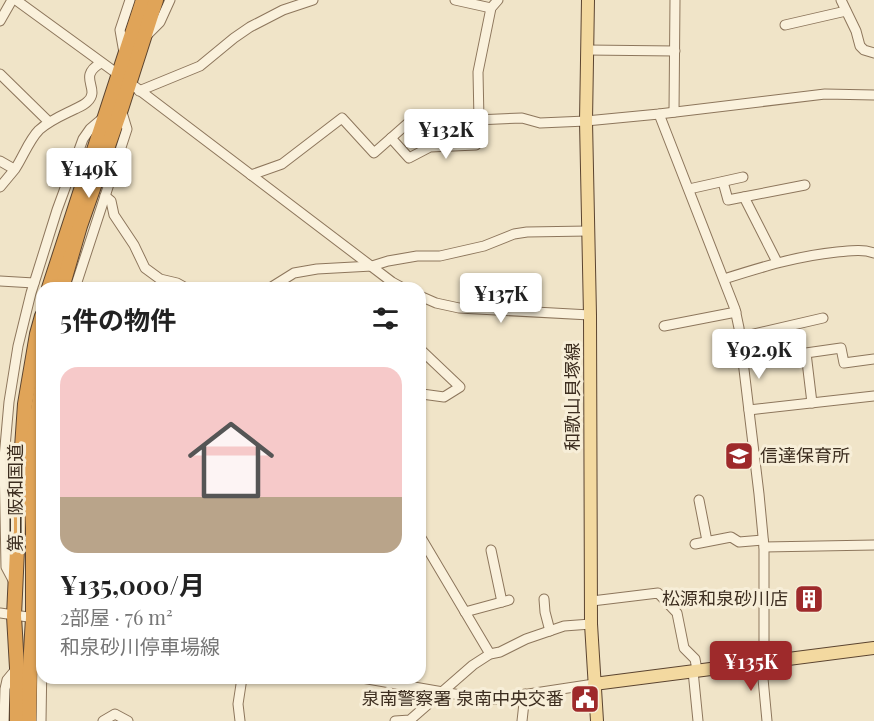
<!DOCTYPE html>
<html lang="ja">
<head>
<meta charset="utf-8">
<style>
	body { margin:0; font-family:"Playfair Display","Noto Sans JP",serif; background:#f2f2f2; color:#222; height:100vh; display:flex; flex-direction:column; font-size:22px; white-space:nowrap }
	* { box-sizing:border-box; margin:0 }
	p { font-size:20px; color:#767676 }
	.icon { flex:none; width:33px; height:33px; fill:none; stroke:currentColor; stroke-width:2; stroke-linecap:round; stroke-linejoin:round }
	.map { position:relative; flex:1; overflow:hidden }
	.side { position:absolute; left:36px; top:282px; width:390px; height:402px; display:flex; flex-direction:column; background:#fff; border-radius:18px; box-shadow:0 2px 4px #0004 }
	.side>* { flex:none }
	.price { position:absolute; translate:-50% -51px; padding:0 14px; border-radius:6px; background:#fff; color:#222; font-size:20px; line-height:39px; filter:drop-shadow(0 2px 3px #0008) }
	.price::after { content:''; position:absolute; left:50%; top:36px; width:18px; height:14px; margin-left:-9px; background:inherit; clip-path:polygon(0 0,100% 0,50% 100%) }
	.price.selected { background:#9e2a2b; color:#fff }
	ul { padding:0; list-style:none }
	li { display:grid; align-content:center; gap:12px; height:318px; padding:0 24px }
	li span { display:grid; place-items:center; height:186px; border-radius:18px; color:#555 }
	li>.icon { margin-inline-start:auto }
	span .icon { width:108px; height:108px; fill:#fffc; stroke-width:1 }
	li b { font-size:26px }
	h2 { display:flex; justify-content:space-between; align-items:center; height:72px; padding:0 24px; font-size:26px }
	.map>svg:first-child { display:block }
</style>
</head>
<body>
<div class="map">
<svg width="874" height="721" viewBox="0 0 874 721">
	<rect width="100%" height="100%" fill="#f0e4c8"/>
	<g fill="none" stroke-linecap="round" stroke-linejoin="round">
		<!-- minor casing -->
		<g stroke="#8d765c" stroke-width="11">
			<g id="minor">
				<path d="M16,0L130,83L392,282L403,288"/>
				<path d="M455,0L491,8"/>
				<path d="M841,0L856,31L860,46L864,50L874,53"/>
				<path d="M0,21L12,0"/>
				<path d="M785,25L846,11"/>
				<path d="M147,35L160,22L170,0"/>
				<path d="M587,50L675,51"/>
				<path d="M124,53L120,30L130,0"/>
				<path d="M0,74L49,122"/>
				<path d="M139,91L200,66L234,38L250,27L283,10L313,0"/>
				<path d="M674,112L675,0"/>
				<path d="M659,114L735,309L739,328L759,494L764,547V655L762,668L767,721"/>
				<path d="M479,120L478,72L491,8L498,0"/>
				<path d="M391,138L409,158L430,147L476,145L473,120"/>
				<path d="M0,161L14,169"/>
				<path d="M251,175L282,164L342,118L374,153L408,123L522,118L540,123L586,121L659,114L825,94L874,95"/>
				<path d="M723,182L728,200L805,185"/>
				<path d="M0,187C5,181 10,175 15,169C23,157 29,140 39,130C50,120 63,115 75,109C79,107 84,105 87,102C102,89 76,77 101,63"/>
				<path d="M689,189L743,177"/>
				<path d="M105,196L111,201L114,215L134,245L145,268L160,279L177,283L186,288"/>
				<path d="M744,197L777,262"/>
				<path d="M724,279C762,267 797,256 837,252C850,251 862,249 874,253"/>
				<path d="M0,281L34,283"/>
				<path d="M75,288L127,129L121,109"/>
				<path d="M270,288L294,273L317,269L372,266L388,261L417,256H440L484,246L514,234L527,232L588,231"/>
				<path d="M420,296L436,303L459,308L590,315"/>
				<path d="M664,326L736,312"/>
				<path d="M741,337L823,318"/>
				<path d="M420,349L460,387L444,397L422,394L420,393"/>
				<path d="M812,403L806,353L841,348L844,363L874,359"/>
				<path d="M749,410L874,396"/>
				<path d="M699,500L707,541"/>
				<path d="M420,536L490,654"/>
				<path d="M695,544L731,537L739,542L763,540"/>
				<path d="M764,547L874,545"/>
				<path d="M491,550L502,602"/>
				<path d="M15,584L6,567L4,458L9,402L18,346L31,293L57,210L83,139L90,129L103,118"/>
				<path d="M544,599L545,612L550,631"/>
				<path d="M592,601L658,593L677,613L684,648L695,659L697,670"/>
				<path d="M465,612L509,600"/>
				<path d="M0,613L42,619"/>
				<path d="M34,637L42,659L41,721"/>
				<path d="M693,671L698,721"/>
				<path d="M362,678L489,700L594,684"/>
				<path d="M4,721L5,689L7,680L17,668"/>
				<path d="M103,721L115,714L128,721"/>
				<path d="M240,721L238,704L242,678"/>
				<path d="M395,721L410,720L473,665L490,654L500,652L526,639L564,626L591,624"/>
				<path d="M522,721L525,694"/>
			</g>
		</g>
		<!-- major casing -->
		<g stroke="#5b4430" stroke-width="14">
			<g id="major">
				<path d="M588,0L586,121L590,315L591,624L597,721"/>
				<path d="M594,684L874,648"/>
			</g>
		</g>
		<!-- highway casing -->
		<g stroke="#5b4430" stroke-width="16">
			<g id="highway">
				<path d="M49,288L143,0"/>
				<path d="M62,288L80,226L121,109L156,0"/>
				<path d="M17,721V668L14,616L21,462L25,404L37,334L42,316"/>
				<path d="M29,721L30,668L33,618V444L42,383"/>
			</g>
		</g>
		<!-- minor -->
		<use href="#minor" stroke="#faf1dc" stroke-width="9"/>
		<!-- major -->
		<use href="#major" stroke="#f3d9a0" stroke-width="12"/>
		<!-- highway -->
		<use href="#highway" stroke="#e0a458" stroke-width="14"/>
	</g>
	<!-- icons -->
	<defs>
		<g id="school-square" transform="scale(1.5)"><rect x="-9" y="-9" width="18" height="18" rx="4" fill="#9e2a2b" stroke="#f7eed8"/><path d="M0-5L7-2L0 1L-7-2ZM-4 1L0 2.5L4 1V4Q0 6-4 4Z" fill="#fff"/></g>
		<g id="building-square" transform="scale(1.5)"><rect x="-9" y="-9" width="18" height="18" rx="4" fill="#9e2a2b" stroke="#f7eed8"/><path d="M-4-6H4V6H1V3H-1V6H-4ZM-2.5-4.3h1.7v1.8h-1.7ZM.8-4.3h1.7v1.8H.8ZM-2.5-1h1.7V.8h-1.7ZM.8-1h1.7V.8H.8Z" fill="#fff"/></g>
		<g id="civic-square" transform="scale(1.5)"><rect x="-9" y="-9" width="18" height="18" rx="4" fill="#9e2a2b" stroke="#f7eed8"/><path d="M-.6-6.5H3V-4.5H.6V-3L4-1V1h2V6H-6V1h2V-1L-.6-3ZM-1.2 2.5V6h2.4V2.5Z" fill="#fff"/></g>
	</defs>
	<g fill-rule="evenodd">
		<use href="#school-square" x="739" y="456"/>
		<use href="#building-square" x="809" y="599"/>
		<use href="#civic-square" x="585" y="699"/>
	</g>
	<g text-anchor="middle" stroke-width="6" stroke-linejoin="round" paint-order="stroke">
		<!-- street labels -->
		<g font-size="18" fill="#3d2e20" stroke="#f7eed8">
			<text transform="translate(573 397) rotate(-90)" y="6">和歌山貝塚線</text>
			<text transform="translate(16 498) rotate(-90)" y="6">第二阪和国道</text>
		</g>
		<!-- poi labels -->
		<g font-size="18" fill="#3d2e20" stroke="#f7eed8" text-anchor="end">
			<text x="760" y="462" text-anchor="start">信達保育所</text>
			<text x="788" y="605">松源和泉砂川店</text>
			<text x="564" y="705">泉南警察署 泉南中央交番</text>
		</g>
	</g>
</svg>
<b class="price" style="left:446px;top:160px">¥132K</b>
<b class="price" style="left:89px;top:199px">¥149K</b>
<b class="price" style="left:501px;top:324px">¥137K</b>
<b class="price" style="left:759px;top:380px">¥92.9K</b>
<b class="price selected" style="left:751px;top:692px">¥135K</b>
<section class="side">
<h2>5件の物件<svg class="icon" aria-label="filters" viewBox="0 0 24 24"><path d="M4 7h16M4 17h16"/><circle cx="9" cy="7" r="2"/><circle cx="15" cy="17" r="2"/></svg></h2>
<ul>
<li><span style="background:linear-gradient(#f6c9c9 70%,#b9a48a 0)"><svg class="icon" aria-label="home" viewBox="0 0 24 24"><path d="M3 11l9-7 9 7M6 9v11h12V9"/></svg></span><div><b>¥135,000/月</b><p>2部屋 · 76 m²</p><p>和泉砂川停車場線</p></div></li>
</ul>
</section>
</div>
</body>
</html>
